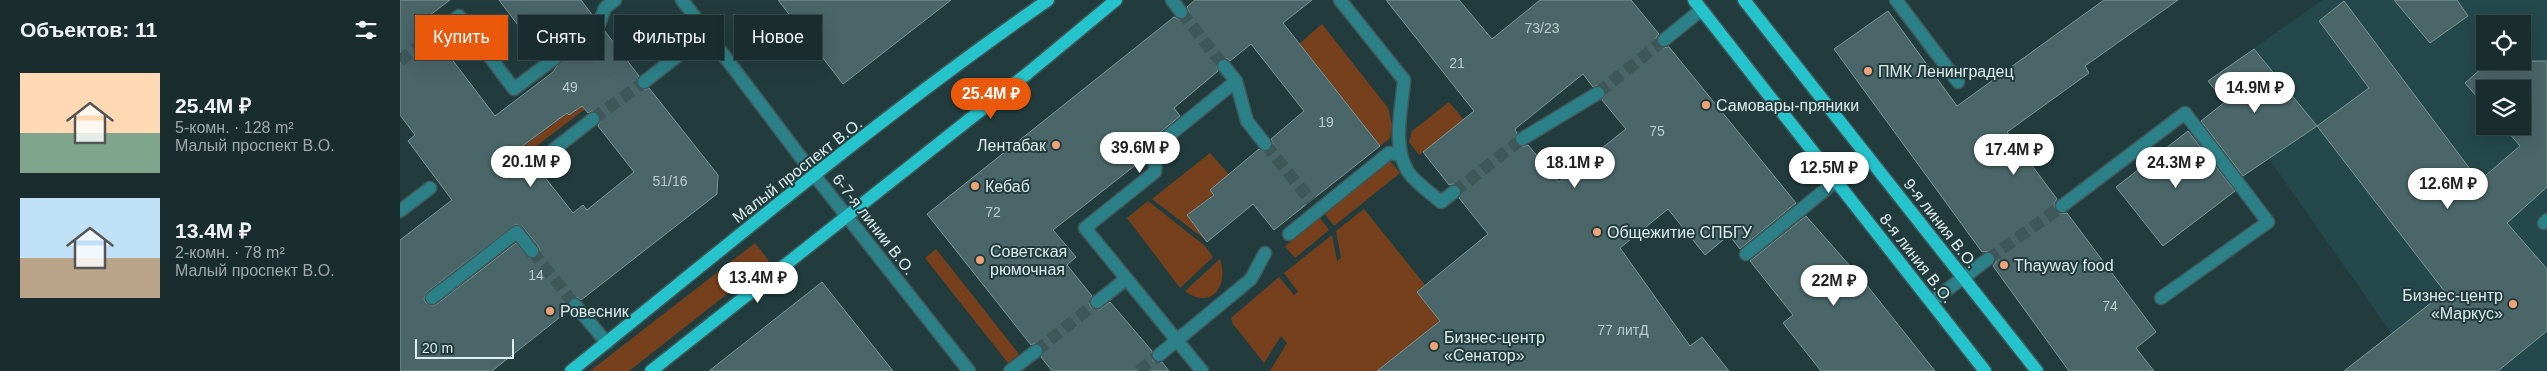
<!DOCTYPE html>
<html lang="ru">
<head>
<meta charset="utf-8">
<style>
	body { margin:0; font-family:Helvetica,sans-serif; background:#27393a; color:#f1f3f6; height:100vh; display:flex; flex-direction:column; font-size:19px; white-space:nowrap }
	* { box-sizing:border-box; margin:0 }
	p { font-size:16px; color:#9fa8aa }
	.icon { flex:none; width:28px; height:28px; fill:none; stroke:currentColor; stroke-width:2; stroke-linecap:round; stroke-linejoin:round }
	.map { position:relative; flex:1; overflow:hidden }
	.drawer { display:flex; flex-direction:column; background:#1a2d2e; width:400px }
	.drawer>* { flex:none }
	.hud { position:absolute; left:15px; top:15px; width:475px; height:45px; display:flex; gap:10px }
	.tools { position:absolute; left:2076px; top:15px; display:grid; gap:10px }
	.tools a { display:grid; place-items:center; width:55px; height:55px; border-radius:0px; background:#1a2d2e; box-shadow:0 5px 20px #0002,0 0 0 1px #38494a; font-size:25px }
	.scale { position:absolute; left:15px; bottom:12px; width:99px; box-sizing:border-box; padding-left:5px; border:2px solid #deedee; border-top:0; font-size:14px; line-height:18px; white-space:nowrap; color:#deedee; -webkit-text-stroke:4px #223c3e; paint-order:stroke }
	.price { position:absolute; translate:-50% -42px; padding:0 11px; border-radius:18px; background:#fff; color:#222; font-size:16px; line-height:32px; filter:drop-shadow(0 1px 2px #0008) }
	.price::after { content:''; position:absolute; left:50%; top:30px; width:15px; height:11px; margin-left:-8px; background:inherit; clip-path:polygon(0 0,100% 0,50% 100%) }
	.price.on { background:#ea580c; color:#fff }
	ul { padding:0; list-style:none }
	li { display:flex; align-items:center; gap:15px; height:125px; padding:0 20px }
	li span { display:grid; place-items:center; flex:none; width:140px; height:100px; border-radius:0px; color:#555 }
	li>.icon { margin-inline-start:auto }
	span .icon { width:60px; height:60px; fill:#fffc; stroke-width:1 }
	li b { font-size:21px }
	h2 { display:flex; justify-content:space-between; align-items:center; height:60px; padding:0 20px; font-size:21px }
	.tag { padding:0 18px; border-radius:0px; background:#1a2d2e; box-shadow:0 5px 20px #0002,0 0 0 1px #38494a; font-size:18px; line-height:45px }
	.tag.on { background:#ea580c; color:#fff }
	main { display:flex; flex:1; min-height:0 }
	.map>svg:first-child { display:block }
</style>
</head>
<body>
<main>
<section class="drawer">
<h2>Объектов: 11<svg class="icon" aria-label="filters" viewBox="0 0 24 24"><path d="M4 7h16M4 17h16"/><circle cx="9" cy="7" r="2"/><circle cx="15" cy="17" r="2"/></svg></h2>
<ul>
<li><span style="background:linear-gradient(#ffd9b3 60%,#7fa58c 0)"><svg class="icon" aria-label="home" viewBox="0 0 24 24"><path d="M3 11l9-7 9 7M6 9v11h12V9"/></svg></span><div><b>25.4M ₽</b><p>5-комн. · 128 m²</p><p>Малый проспект В.О.</p></div></li>
<li><span style="background:linear-gradient(#bfe0f5 60%,#b9a48a 0)"><svg class="icon" aria-label="home" viewBox="0 0 24 24"><path d="M3 11l9-7 9 7M6 9v11h12V9"/></svg></span><div><b>13.4M ₽</b><p>2-комн. · 78 m²</p><p>Малый проспект В.О.</p></div></li>
</ul>
</section>
<div class="map">
<svg width="2147" height="371" viewBox="0 0 2147 371">
	<rect width="100%" height="100%" fill="#223c3e"/>
	<!-- built -->
	<path fill="#24484b" fill-rule="evenodd" d="M1922,0H2147V371H2001L2014,360L1992,334L1869,159L1808,81ZM2085,24H2122V61H2085ZM2085,89H2122V126H2085Z"/>
	<!-- green -->
	<g fill="#77401d">
		<path d="M922,24L988,108L992,125L990,138L980,146L899,44Z"/>
		<path d="M1049,102L1064,120L1019,155L1009,142L1012,131Z"/>
		<path d="M182,106L185,109L130,151L125,145L167,113L169,115Z"/>
		<path d="M810,153L833,179L787,215L807,241L752,199Z"/>
		<path d="M990,161L1000,173L934,226L925,214Z"/>
		<path d="M748,201L805,246L813,257L780,288L727,218Z"/>
		<path d="M964,209L1025,285L1017,292L1040,321L977,371H870L887,343L881,336L864,363L833,324L831,318L879,277L894,295L898,292L884,273L932,235L937,261L941,258L936,231Z"/>
		<path d="M920,218L929,230L895,258L885,246Z"/>
		<path d="M355,243L369,261L229,371H190Z"/>
		<path d="M536,249L619,354L608,363L525,258Z"/>
		<path d="M820,259C829,285 812,311 785,291Z"/>
	</g>
	<!-- building -->
	<g fill="#4a6668" stroke="#7a9799" fill-rule="evenodd">
		<path d="M0,0H50L22,21L28,28L25,36L30,43L38,41L95,116L153,72L163,57L161,53L154,50L142,57L99,0H181L193,16L192,29L197,32L204,30L239,76L236,83L238,87L245,90L249,88L318,175L317,194L181,300L177,297L170,299L167,303L169,310L92,371H0V240L52,200L8,141L15,135L0,115ZM182,106L188,113L192,111L199,114L201,118L198,126L234,172L187,210L183,205L173,213L121,147L167,113L169,115ZM116,224L123,227L138,246L140,250L137,257L129,258L116,243L37,304L33,306L26,303L24,299L27,292Z"/>
		<path d="M378,0H551L443,84Z"/>
		<path d="M795,0H912L883,23L980,146L874,230L853,204L807,242L787,215L814,195L810,190L859,149L866,152L870,150L873,143L871,139L904,111L851,44L830,61L826,58L819,59L816,64L818,71L774,108L780,116L751,140L747,156L653,230L676,257L667,265L692,296L689,303L691,307L699,310L710,302L752,351L753,361L762,362L769,371H652L641,357L644,350L642,346L635,343L631,345L527,214L774,17L781,20L786,18L789,12L787,7Z"/>
		<path d="M986,0H1059L1092,39L1140,0H1231L1259,34L1256,38L1257,45L1262,48L1269,47L1396,203L1340,249L1329,235L1305,255L1268,209L1220,248L1290,346L1302,337L1329,371H977L1040,321L1017,292L1088,234L1059,198L1062,191L1060,187L1053,184L1049,185L1023,152L1074,111ZM1183,74L1193,87L1198,85L1205,88L1206,93L1202,100L1226,129L1159,182L1128,145L1122,147L1115,144L1114,139L1117,133L1115,129Z"/>
		<path d="M1704,0H1778L1685,66L1689,73L1607,132L1657,199L1654,203L1655,210L1659,214L1667,213L1756,332L1736,348L1754,371H1669L1593,266L1596,262L1595,255L1591,251L1582,252L1434,49L1488,11L1557,106Z"/>
		<path d="M1994,0H2057L2068,16L2030,43Z"/>
		<path d="M1944,1L2079,181L2120,146L2103,126H2122V89H2085V106L2065,83L2090,61H2147V187L2107,223L2147,269V331L2098,371H1944L2045,292L1917,126L1969,88L1919,21Z"/>
		<path d="M1854,49L1917,126L1843,176L1801,121L1825,102L1808,81Z"/>
		<path d="M1788,131L1835,191L1763,246L1716,187Z"/>
		<path d="M1406,216L1465,283L1535,371H1421L1383,323L1393,315L1350,261Z"/>
		<path d="M422,282L493,371H309Z"/>
	</g>
	<g fill="none" stroke-linecap="round" stroke-linejoin="round">
		<!-- minor-tunnel -->
		<g stroke="#3e5758" stroke-width="12" stroke-dasharray="12 6" stroke-linecap="butt">
			<path d="M781,12L824,66"/>
			<path d="M155,58L199,24"/>
			<path d="M0,61L33,35"/>
			<path d="M1198,93L1264,40"/>
			<path d="M193,119L244,82"/>
			<path d="M865,144L911,201"/>
			<path d="M1054,192L1122,139"/>
			<path d="M132,251L175,305"/>
			<path d="M1588,259L1662,206"/>
			<path d="M636,351L697,302"/>
			<path d="M739,371L759,355"/>
		</g>
		<!-- minor casing -->
		<g stroke="#40585a" stroke-width="15">
			<g id="minor">
				<path d="M282,0L415,176L569,371"/>
				<path d="M772,0L781,12"/>
				<path d="M940,0L1004,80C1002,108 992,144 1007,170C1014,182 1031,193 1041,202L1054,192"/>
				<path d="M1496,0L1558,82"/>
				<path d="M199,24L205,8L215,0"/>
				<path d="M33,35L59,16L114,89L155,58"/>
				<path d="M1264,40L1301,10"/>
				<path d="M824,66L836,81L847,121L865,144"/>
				<path d="M244,82L307,33"/>
				<path d="M1122,139L1198,93"/>
				<path d="M153,150L193,119"/>
				<path d="M1662,206L1785,113L1868,222L1761,298"/>
				<path d="M0,211L30,188"/>
				<path d="M2144,223L2147,220"/>
				<path d="M889,234L989,153L1001,155"/>
				<path d="M1346,254L1467,156"/>
				<path d="M32,298L117,232L132,251"/>
				<path d="M697,302L726,279"/>
				<path d="M1531,302L1588,259"/>
				<path d="M175,305L207,343"/>
				<path d="M759,355L851,279L865,253"/>
				<path d="M610,371L636,351"/>
				<path d="M802,371L685,228L755,172L756,146L836,81"/>
			</g>
		</g>
		<!-- major casing -->
		<g stroke="#40585a" stroke-width="15">
			<g id="major">
				<path d="M1294,0L1585,371"/>
				<path d="M1344,0L1637,371"/>
				<path d="M171,371C328,245 482,115 648,0"/>
				<path d="M251,371L628,73L716,0"/>
			</g>
		</g>
		<!-- minor -->
		<use href="#minor" stroke="#2b8187" stroke-width="12"/>
		<!-- major -->
		<use href="#major" stroke="#25c4cd" stroke-width="12"/>
	</g>
	<!-- markers -->
	<g fill="#efa377" stroke="#223c3e" stroke-width="2">
		<circle cx="1468" cy="71" r="5"/>
		<circle cx="1306" cy="105" r="5"/>
		<circle cx="656" cy="145" r="5"/>
		<circle cx="575" cy="186" r="5"/>
		<circle cx="1197" cy="232" r="5"/>
		<circle cx="580" cy="260" r="5"/>
		<circle cx="1604" cy="265" r="5"/>
		<circle cx="2113" cy="304" r="5"/>
		<circle cx="150" cy="311" r="5"/>
		<circle cx="1034" cy="346" r="5"/>
	</g>
	<g text-anchor="middle" stroke-width="4" stroke-linejoin="round" paint-order="stroke">
		<!-- number labels -->
		<g font-size="14" fill="#b9cbcc">
			<text x="1142" y="33">73/23</text>
			<text x="1057" y="68">21</text>
			<text x="170" y="92">49</text>
			<text x="926" y="127">19</text>
			<text x="1257" y="136">75</text>
			<text x="270" y="186">51/16</text>
			<text x="593" y="217">72</text>
			<text x="136" y="280">14</text>
			<text x="1710" y="311">74</text>
			<text x="1223" y="335">77 литД</text>
		</g>
		<!-- poi labels -->
		<g font-size="16" fill="#deedee" stroke="#223c3e" text-anchor="start">
			<text x="1478" y="77">ПМК Ленинградец</text>
			<text x="1316" y="111">Самовары-пряники</text>
			<text x="646" y="151" text-anchor="end">Лентабак</text>
			<text x="585" y="192">Кебаб</text>
			<text x="1207" y="238">Общежитие СПБГУ</text>
			<text x="590" y="257">Советская<tspan x="590" dy="18">рюмочная</tspan></text>
			<text x="1614" y="271">Thayway food</text>
			<text x="2103" y="301" text-anchor="end">Бизнес-центр<tspan x="2103" dy="18">«Маркус»</tspan></text>
			<text x="160" y="317">Ровесник</text>
			<text x="1044" y="343">Бизнес-центр<tspan x="1044" dy="18">«Сенатор»</tspan></text>
		</g>
		<!-- street labels -->
		<g font-size="16" fill="#deedee" stroke="#223c3e">
			<text transform="translate(397 170) rotate(-38)" y="6">Малый проспект В.О.</text>
			<text transform="translate(1541 223) rotate(52)" y="6">9-я линия В.О.</text>
			<text transform="translate(474 224) rotate(52)" y="6">6-7-я линии В.О.</text>
			<text transform="translate(1517 258) rotate(52)" y="6">8-я линия В.О.</text>
		</g>
	</g>
</svg>
<div class="tools">
<a><svg class="icon" aria-label="locate" viewBox="0 0 24 24"><circle cx="12" cy="12" r="6"/><path d="M12 2v4M12 18v4M2 12h4M18 12h4"/></svg></a>
<a><svg class="icon" aria-label="layers" viewBox="0 0 24 24"><path d="M12 4l9 5-9 5-9-5zM3 14l9 5 9-5"/></svg></a>
</div>
<div class="scale">20 m</div>
<b class="price" style="left:1855px;top:114px">14.9M ₽</b>
<b class="price on" style="left:591px;top:120px">25.4M ₽</b>
<b class="price" style="left:740px;top:174px">39.6M ₽</b>
<b class="price" style="left:1614px;top:176px">17.4M ₽</b>
<b class="price" style="left:131px;top:188px">20.1M ₽</b>
<b class="price" style="left:1175px;top:189px">18.1M ₽</b>
<b class="price" style="left:1776px;top:189px">24.3M ₽</b>
<b class="price" style="left:1429px;top:194px">12.5M ₽</b>
<b class="price" style="left:2048px;top:210px">12.6M ₽</b>
<b class="price" style="left:358px;top:304px">13.4M ₽</b>
<b class="price" style="left:1434px;top:307px">22M ₽</b>
<div class="hud">
<a class="tag on">Купить</a>
<a class="tag">Снять</a>
<a class="tag">Фильтры</a>
<a class="tag">Новое</a>
</div>
</div>
</main>
</body>
</html>
